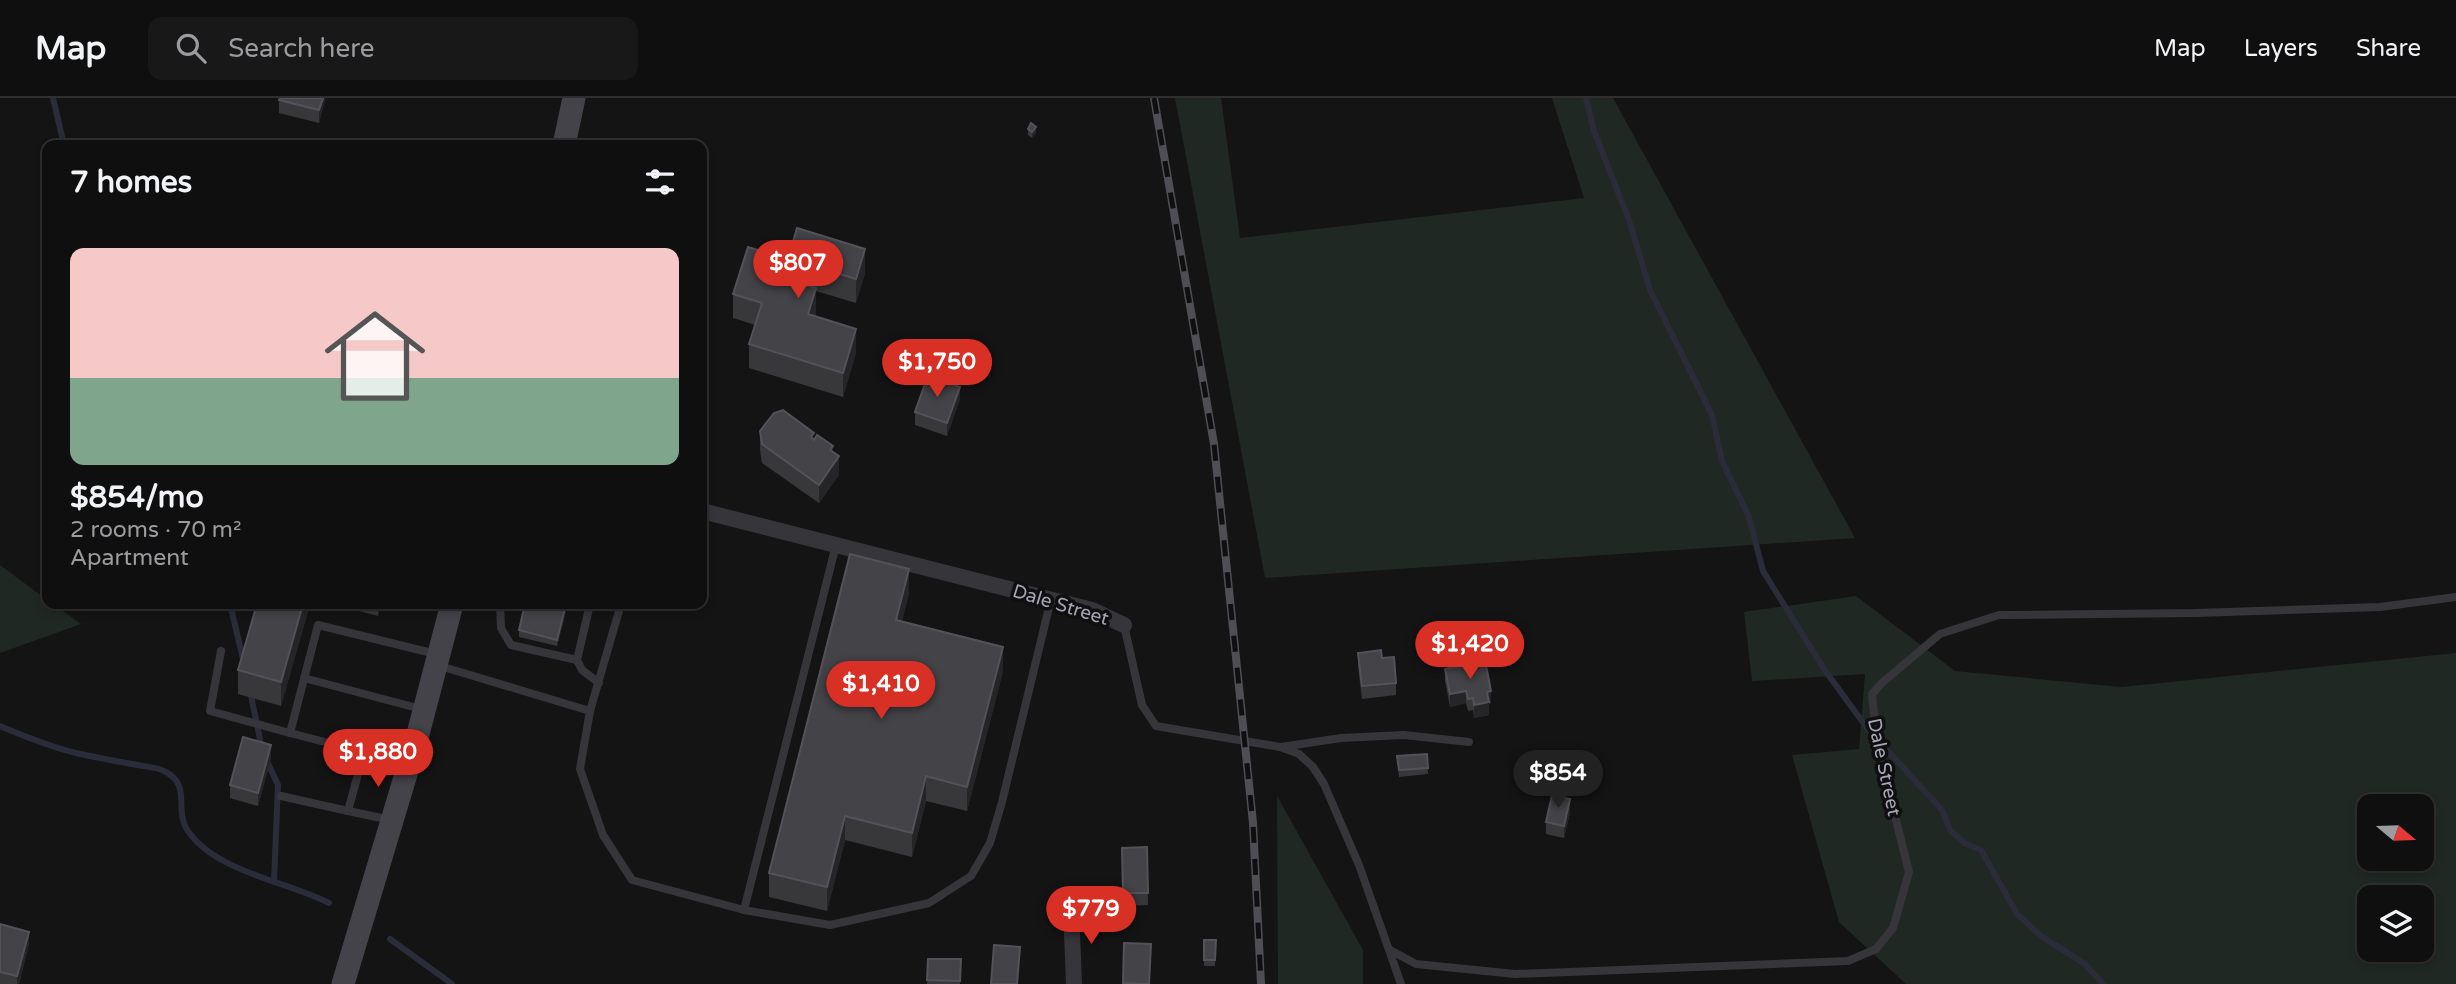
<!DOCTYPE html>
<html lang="en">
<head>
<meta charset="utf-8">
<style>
	body { margin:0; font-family:"Varela Round",sans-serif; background:#181819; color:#f1f3f6; height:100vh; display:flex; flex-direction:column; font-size:26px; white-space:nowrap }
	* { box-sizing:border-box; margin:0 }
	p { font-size:23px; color:#9b9c9f }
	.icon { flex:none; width:38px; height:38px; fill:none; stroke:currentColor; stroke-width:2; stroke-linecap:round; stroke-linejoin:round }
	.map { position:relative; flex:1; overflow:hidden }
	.details { position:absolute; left:42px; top:42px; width:665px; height:469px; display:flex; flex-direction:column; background:#0f0f10; border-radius:14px; box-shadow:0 4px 10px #0003,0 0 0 2px #2f2f30 }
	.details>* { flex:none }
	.needle { width:46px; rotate:109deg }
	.buttons { position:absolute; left:2357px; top:696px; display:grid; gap:14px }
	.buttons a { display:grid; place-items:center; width:77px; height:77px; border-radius:14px; background:#0f0f10; box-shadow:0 4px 10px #0003,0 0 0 2px #2f2f30; font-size:35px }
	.price { position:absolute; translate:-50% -60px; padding:0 16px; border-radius:24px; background:#d93025; color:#fff; font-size:23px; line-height:46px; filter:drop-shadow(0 2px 4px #0008) }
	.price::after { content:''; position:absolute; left:50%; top:42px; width:21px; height:16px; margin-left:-10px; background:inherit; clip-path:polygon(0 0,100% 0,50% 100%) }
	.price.selected { background:#222; color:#fff }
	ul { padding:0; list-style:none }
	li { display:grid; align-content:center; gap:14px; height:371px; padding:0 28px }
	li+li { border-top:2px solid #2f2f30 }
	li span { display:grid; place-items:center; height:217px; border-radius:14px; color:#555 }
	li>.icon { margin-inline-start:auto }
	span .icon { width:126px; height:126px; fill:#fffc; stroke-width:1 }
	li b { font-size:30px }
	h2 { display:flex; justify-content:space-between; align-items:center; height:84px; padding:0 28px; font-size:30px }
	header { display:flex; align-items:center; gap:42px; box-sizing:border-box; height:98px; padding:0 35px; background:#0f0f10; border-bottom:2px solid #2f2f30 }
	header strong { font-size:33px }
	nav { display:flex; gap:38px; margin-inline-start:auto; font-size:24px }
	.search { width:490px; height:63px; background:#181819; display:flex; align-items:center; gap:18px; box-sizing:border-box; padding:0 24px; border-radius:14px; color:#9b9c9f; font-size:26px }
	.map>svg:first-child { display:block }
</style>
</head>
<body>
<header>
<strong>Map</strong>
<div class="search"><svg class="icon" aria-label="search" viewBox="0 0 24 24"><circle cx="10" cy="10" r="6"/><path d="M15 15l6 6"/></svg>Search here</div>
<nav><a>Map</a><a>Layers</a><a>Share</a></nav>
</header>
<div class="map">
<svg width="2456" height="886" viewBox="0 0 2456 886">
	<rect width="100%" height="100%" fill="#141415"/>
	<!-- green -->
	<g fill="#202824" fill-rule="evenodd">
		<path d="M1175,0H1221L1240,140L1584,100L1552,0H1613L1855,440L1265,480Z"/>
		<path d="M0,467L47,502V506H53L81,526L0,555Z"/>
		<path d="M1856,498L1955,573L2121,589L2456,555V886H1906L1839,824L1792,657L1859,651L1865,576L1752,583L1744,514ZM2370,709H2422V761H2370ZM2370,800H2422V852H2370Z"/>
		<path d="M1277,698L1363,852V886H1278Z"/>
	</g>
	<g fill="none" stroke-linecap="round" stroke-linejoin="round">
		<!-- stream -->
		<g stroke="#2a2c39" stroke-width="6">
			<path d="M53,0L64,47"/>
			<path d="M1586,0L1594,33L1629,122L1650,192L1712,317L1722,363L1749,419L1763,473L1824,571L1867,630L1942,712L1950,732L1966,746L1981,752L2017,816L2041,838L2085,866L2103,886"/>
			<path d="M230,506L244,565"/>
			<path d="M250,593L262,651"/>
			<path d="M0,628C26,639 53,650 80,656C100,660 119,664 138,667C146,669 157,669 164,673C193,687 173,712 188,733C216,774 286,783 329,805"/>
			<path d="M266,661L278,687L274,783"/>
			<path d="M390,841L452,886"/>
		</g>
		<!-- service -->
		<g stroke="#36353a" stroke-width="8">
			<path d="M500,506L501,530L511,547L577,562"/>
			<path d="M590,506L577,562L582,572L599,585"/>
			<path d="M1124,527L1142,607L1156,628L1280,649L1299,656L1313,669L1324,686L1359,767L1401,886"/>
			<path d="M221,553L210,613L290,635"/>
			<path d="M440,568L590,613L621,506"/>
			<path d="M304,580L421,611"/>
			<path d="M590,613L580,671L603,737L632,782L744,812L836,447"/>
			<path d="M1281,649L1341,640L1404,637L1469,644"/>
			<path d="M406,665L290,635L318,527L436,556"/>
			<path d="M281,698L348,713L364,654"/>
			<path d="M348,713L391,722"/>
			<path d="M744,812L830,827L929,805L971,778L990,745L1002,704L1051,501"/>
			<path d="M1390,852L1416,866L1515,876L1848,863L1876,851L1893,830L1909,774L1877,646L1872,596L1883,584L1940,536L1999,517L2196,515L2380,509L2456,499"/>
		</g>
		<!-- minor -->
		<g stroke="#36353a" stroke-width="16">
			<path d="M702,413L1092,512L1124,527"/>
			<path d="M1071,810L1074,886"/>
		</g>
		<!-- secondary -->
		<g stroke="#44434a" stroke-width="23">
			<path d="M564,47L574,0"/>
			<path d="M343,886L418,636L452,506"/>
		</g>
		<!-- rail casing -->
		<g stroke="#4f4e55" stroke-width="8">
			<path id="rail" d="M1154,0L1214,346L1253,725L1261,886"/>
		</g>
		<!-- rail -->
		<use href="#rail" stroke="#0f0f10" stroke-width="5" stroke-dasharray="16" stroke-linecap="butt"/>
	</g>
	<!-- wall -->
	<g fill="#38373a">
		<path d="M325,0L319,25L279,15V2Z"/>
		<path d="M1028,31L1036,35L1032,40L1028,37Z"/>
		<path d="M788,161L865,175L856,205L816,193V214L815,218L856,255L843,299L749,270V246L755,227L733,220V196Z"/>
		<path d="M960,301L947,338L915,327V314Z"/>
		<path d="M760,333L814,341L833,354L839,377L819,405L762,365L760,352Z"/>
		<path d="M909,495L902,523L1003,573L967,713L926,703L912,759L845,742L827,813L769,799V775Z"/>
		<path d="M310,506L281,608L238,596V572Z"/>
		<path d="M333,506H381L378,518Z"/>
		<path d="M568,506L557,548L519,539V532Z"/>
		<path d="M1358,555L1396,585V597L1362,601L1358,568Z"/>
		<path d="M1445,571L1491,606H1489V617L1474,620L1473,612L1468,613L1466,605L1450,609L1445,583Z"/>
		<path d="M1427,656L1428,676L1399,679L1397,658Z"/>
		<path d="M271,660L258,708L230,700V687Z"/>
		<path d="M1570,714L1564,740L1546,736V724Z"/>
		<path d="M1147,749L1148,807L1123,808L1122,750Z"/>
		<path d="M0,826L29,846L19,886H0Z"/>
		<path d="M1204,842H1216L1215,868H1204Z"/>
		<path d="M928,861H961L960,886H927Z"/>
	</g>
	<!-- shaded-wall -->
	<g fill="#252426">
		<path d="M323,0H325V3L319,25V12Z"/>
		<path d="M1036,29V35L1032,40V34Z"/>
		<path d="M865,151V175L856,205V181Z"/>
		<path d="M801,164V188L795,184Z"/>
		<path d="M816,190V214L808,240V216Z"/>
		<path d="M856,231V255L843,299V275Z"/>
		<path d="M960,289V301L947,338V325Z"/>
		<path d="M833,348V366L839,358V377L819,405V387L830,352Z"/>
		<path d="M909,471V495L896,546V522Z"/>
		<path d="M303,506H310L281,608V584Z"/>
		<path d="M378,506H381L378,518Z"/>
		<path d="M566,506H568L557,548V542Z"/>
		<path d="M1003,549V573L967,713V689Z"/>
		<path d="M1466,593V605L1450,609V596Z"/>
		<path d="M1491,593V606H1489V617L1474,620V607L1487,594Z"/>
		<path d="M271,647V660L258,708V695Z"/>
		<path d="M926,678V703L912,759V735Z"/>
		<path d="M1570,701V714L1564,740V728Z"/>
		<path d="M845,718V742L827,813V789Z"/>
		<path d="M29,834V846L19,886H17V878Z"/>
	</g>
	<!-- building -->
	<g fill="#444348" stroke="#545259" stroke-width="2">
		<path d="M280,0H323L319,12L279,2Z"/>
		<path d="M1031,25L1036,29L1032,34L1028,31Z"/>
		<path d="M797,130L865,151L856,181L801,164L795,184L816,190L808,216L856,231L843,275L749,246L762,205L733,196L748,149L788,161Z"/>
		<path d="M928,277L960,289L947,325L915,314Z"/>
		<path d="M783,312L814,335L811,339L814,342L817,337L833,348L830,352L839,358L819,387L762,346L760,333L774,315Z"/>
		<path d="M850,456L909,471L896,522L1003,549L967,689L926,678L912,735L845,718L827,789L769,775Z"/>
		<path d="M257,506H303L281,584L238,572Z"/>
		<path d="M525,506H566L557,542L519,532Z"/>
		<path d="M1381,552L1382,560L1394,559L1396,585L1362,588L1358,555Z"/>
		<path d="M1485,562L1491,593L1487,594L1489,604L1474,607L1473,600L1468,601L1466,593L1450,596L1445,571Z"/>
		<path d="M243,639L271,647L258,695L230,687Z"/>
		<path d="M1427,656L1428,670L1399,672L1397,658Z"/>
		<path d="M1552,697L1570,701L1564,728L1546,724Z"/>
		<path d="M1147,749L1148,795H1123L1122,750Z"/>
		<path d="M0,826L29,834L17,878L0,874Z"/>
		<path d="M1204,842H1216L1215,862H1204Z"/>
		<path d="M1124,845L1151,846L1149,886L1123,885Z"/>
		<path d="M994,847L1020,849L1017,886H991Z"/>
		<path d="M928,861H961L960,883L927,882Z"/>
	</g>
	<g text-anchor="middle" stroke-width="7" stroke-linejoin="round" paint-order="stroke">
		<!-- street labels -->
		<g font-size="19" fill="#a7a5b6" stroke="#0f0f10">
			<text transform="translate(1061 506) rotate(17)" y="7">Dale Street</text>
			<text transform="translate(1885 669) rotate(78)" y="7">Dale Street</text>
		</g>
	</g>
</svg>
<div class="buttons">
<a><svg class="needle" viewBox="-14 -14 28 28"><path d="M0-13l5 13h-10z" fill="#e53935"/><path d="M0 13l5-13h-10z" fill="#9b9c9f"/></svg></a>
<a><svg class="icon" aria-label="layers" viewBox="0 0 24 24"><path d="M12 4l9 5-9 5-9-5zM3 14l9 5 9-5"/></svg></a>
</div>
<b class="price" style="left:798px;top:202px">$807</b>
<b class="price" style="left:937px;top:301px">$1,750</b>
<b class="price" style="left:1470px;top:583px">$1,420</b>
<b class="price" style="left:881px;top:623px">$1,410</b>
<b class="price" style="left:378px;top:691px">$1,880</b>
<b class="price selected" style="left:1558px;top:712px">$854</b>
<b class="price" style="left:1091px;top:848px">$779</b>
<section class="details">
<h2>7 homes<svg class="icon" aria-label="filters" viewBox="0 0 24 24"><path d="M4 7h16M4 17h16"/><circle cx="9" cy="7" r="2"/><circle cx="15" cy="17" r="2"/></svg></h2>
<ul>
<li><span style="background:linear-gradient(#f6c9c9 60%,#7fa58c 0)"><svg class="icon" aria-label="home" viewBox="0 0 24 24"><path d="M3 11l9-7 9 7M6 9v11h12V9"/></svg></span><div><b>$854/mo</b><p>2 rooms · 70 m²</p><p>Apartment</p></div></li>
</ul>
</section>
</div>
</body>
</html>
